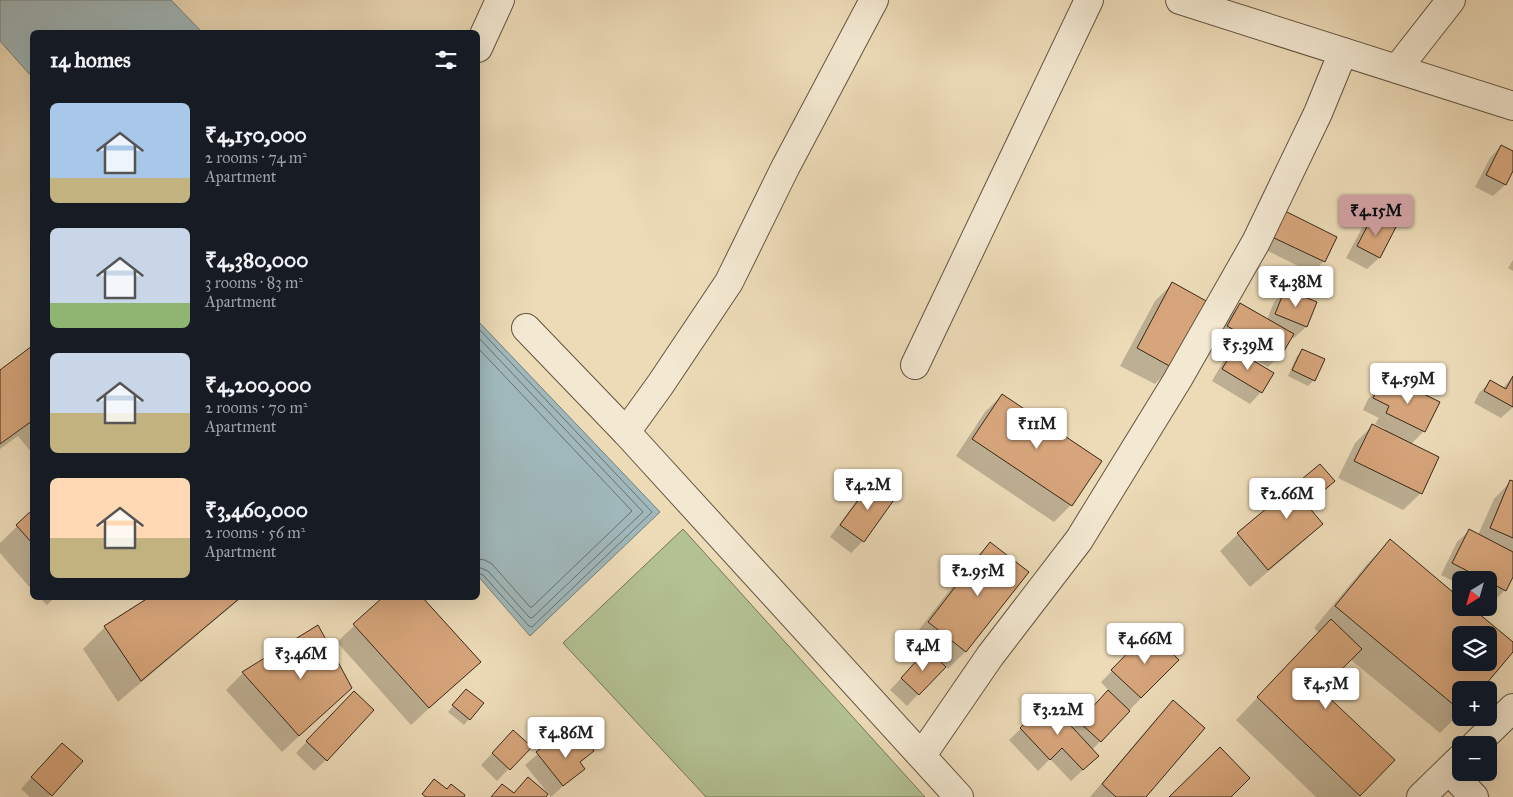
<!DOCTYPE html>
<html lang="en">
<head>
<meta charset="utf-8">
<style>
	body { margin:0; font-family:"IM FELL Great Primer",serif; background:#242831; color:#f1f3f6; height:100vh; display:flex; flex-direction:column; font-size:19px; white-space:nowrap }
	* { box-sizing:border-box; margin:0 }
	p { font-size:16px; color:#9ea1a6 }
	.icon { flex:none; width:28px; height:28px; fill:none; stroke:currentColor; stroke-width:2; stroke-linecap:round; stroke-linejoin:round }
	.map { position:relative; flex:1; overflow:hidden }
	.drawer { position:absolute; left:30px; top:30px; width:450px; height:570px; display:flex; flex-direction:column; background:#171b24; border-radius:8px; box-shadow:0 5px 20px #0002 }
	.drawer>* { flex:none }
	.needle { width:32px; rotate:217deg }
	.buttons { position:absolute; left:1452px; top:571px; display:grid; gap:10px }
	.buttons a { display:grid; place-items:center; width:45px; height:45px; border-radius:8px; background:#171b24; box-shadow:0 5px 20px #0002; font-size:25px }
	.price { position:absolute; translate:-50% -42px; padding:0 11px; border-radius:5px; background:#fff; color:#222; font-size:16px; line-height:32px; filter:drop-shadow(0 1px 2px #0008) }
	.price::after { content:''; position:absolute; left:50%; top:30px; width:15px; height:11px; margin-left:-8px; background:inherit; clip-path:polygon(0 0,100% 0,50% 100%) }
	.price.current { background:#c59692; color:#111 }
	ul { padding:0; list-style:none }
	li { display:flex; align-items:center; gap:15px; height:125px; padding:0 20px }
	li span { display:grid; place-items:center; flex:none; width:140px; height:100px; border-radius:8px; color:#555 }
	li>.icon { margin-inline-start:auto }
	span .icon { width:60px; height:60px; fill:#fffc; stroke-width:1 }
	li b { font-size:21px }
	h2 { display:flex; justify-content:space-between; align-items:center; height:60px; padding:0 20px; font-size:21px }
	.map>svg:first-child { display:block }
</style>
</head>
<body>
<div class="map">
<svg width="1513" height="797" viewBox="0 0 1513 797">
	<rect width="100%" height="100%" fill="#eddbb8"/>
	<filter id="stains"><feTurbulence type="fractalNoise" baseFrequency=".004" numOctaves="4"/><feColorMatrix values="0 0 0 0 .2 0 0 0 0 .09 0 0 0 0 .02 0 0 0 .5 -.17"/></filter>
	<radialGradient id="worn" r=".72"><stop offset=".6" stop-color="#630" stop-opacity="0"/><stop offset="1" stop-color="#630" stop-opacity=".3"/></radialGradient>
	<!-- green -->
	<path fill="#b3c193" stroke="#757456" d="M683,529L925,797H706L563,643Z"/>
	<!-- water -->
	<g fill="#a0b8bb" stroke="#767e7a">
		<path d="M0,0H171L202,32H32V77L0,41Z"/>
		<path d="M478,321L660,512L530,636L478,576Z"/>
	</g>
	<!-- shadow -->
	<g fill="#0003" fill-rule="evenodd">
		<path d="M1501,146L1513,152V169L1505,185L1493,196L1475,187L1490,158Z"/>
		<path d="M1373,216L1395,227L1379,258L1367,269L1346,258L1362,228Z"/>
		<path d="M1273,224L1324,261L1312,273L1262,248Z"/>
		<path d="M1513,260V271L1508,268Z"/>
		<path d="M1172,284V367L1155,384L1120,366L1155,301Z"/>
		<path d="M1286,291L1306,327L1294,338L1291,337L1280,356L1268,367L1217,338L1229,316L1240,305L1267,320L1274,302Z"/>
		<path d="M32,348V453L18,436L0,449V372Z"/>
		<path d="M1302,350L1314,380L1308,386L1288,376L1297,356Z"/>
		<path d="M1234,351L1261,392L1250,404L1212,381L1223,362Z"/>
		<path d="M1513,376V407L1501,418L1474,403L1479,393L1491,381L1503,388Z"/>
		<path d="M1398,383L1424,431L1411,444L1421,493L1403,510L1338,478L1355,443L1372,426L1384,431L1385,429L1375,424L1379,418L1363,410L1368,399L1380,387L1388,392Z"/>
		<path d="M1002,395L1071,505L1054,522L956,456L985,412Z"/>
		<path d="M1320,466L1333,481L1307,506L1322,524L1304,541L1250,587L1220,551L1238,534Z"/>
		<path d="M1511,481L1513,482V574L1505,590L1493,602L1489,599V580H1461V585L1441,575L1457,542L1469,531L1478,535L1494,499Z"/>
		<path d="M873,482L863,541L851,553L830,537L862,493Z"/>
		<path d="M32,512V590L0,553V543Z"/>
		<path d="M1390,541L1461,600V608H1470L1513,643V650L1480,690H1461V712L1440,733L1350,659L1320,691L1393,760L1358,797H1316L1236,720L1319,633L1314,628L1368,563ZM1461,635H1489V662H1461Z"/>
		<path d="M990,543L1027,572L965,652L948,669L945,666L907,706L890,690L926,652L911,640L973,560Z"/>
		<path d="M40,598H54L47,605Z"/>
		<path d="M151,598H241L118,702L83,649L105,627Z"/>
		<path d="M384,598H421L479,662L411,725L337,642Z"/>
		<path d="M318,627L351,688L282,752L226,690L243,673Z"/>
		<path d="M1149,633L1177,660L1092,750L1086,767L1071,781L1050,759L1038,771L1009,740L1048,703L1072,729L1109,691L1101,682Z"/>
		<path d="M461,696L469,719L464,725L448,712Z"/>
		<path d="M1173,702L1145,797H1090L1156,719Z"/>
		<path d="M342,704L326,760L314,771L296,753Z"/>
		<path d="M553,741L563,754L593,750L579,763L583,768L551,797L525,765Z"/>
		<path d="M502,743L530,747L497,781L481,765Z"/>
		<path d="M50,756L81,762L49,797H30L21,789Z"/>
	</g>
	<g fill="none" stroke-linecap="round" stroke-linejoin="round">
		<!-- shore -->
		<g stroke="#6c706a" stroke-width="1">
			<path d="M478,328L652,512L532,627L529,626L483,575L478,573"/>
			<path d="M478,337L643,512L532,618L529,617L488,571L478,567"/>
			<path d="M478,348L632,511L532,607H530L492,564L485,560L478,559"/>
		</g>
	</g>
	<!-- building -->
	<g fill="#d7a57b" stroke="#372719" fill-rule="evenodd">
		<path d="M1501,145L1513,151V171L1506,185L1486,175Z"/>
		<path d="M1285,211L1337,237L1325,262L1272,237Z"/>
		<path d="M1373,215L1396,227L1380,258L1357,246Z"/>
		<path d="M1172,282L1208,302L1173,368L1137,348Z"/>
		<path d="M1285,289L1317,302L1307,327L1275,314Z"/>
		<path d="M1240,303L1294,334L1281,356L1227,326Z"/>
		<path d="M32,346V421L0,444V370Z"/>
		<path d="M1234,349L1274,373L1262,393L1222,369Z"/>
		<path d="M1302,349L1325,359L1315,381L1292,370Z"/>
		<path d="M1513,376V407L1484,391L1490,380L1506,389Z"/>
		<path d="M1397,381L1440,402L1425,432L1386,413L1389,406L1373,398L1380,386L1392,392Z"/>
		<path d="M1002,394L1102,461L1072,506L972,439Z"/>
		<path d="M1372,424L1439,457L1422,494L1354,461Z"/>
		<path d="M1320,464L1335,481L1307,505L1323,524L1268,570L1237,533Z"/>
		<path d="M873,480L896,497L864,542L840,525Z"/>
		<path d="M1510,480L1513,481V538L1490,528Z"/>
		<path d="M32,510V543L16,525Z"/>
		<path d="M1469,529L1513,552V577L1506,591L1489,582V580H1485L1452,563Z"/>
		<path d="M1390,539L1461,599V608H1472L1513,642V652L1481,690H1461V711L1335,606ZM1461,635H1489V662H1461Z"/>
		<path d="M990,542L1029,572L966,652L928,622Z"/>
		<path d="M148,598H240L141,681L104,626Z"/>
		<path d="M382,598H423L481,662L429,708L353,624Z"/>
		<path d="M1331,619L1362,649L1321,690L1395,760L1360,796L1257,697Z"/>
		<path d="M318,625L352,688L299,736L242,672Z"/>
		<path d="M1149,631L1179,660L1141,698L1111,670Z"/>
		<path d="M927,649L946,667L919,695L901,678Z"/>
		<path d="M466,689L484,703L470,720L452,705Z"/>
		<path d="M1108,690L1130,711L1101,742L1079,722Z"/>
		<path d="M354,691L374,710L327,761L306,741Z"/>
		<path d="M1173,700L1205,728L1146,797H1116L1102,784Z"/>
		<path d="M1048,701L1099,756L1083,770L1062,748L1050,760L1020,728Z"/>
		<path d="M513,730L532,747L510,770L492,753Z"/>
		<path d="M584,736L594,751L580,762L585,769L563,786L536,752L553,739L563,752Z"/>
		<path d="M62,743L83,761L52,796L31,777Z"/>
		<path d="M1220,747L1250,778L1231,797H1169Z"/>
		<path d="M528,777L548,794L546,797H491L502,784L514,793Z"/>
		<path d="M434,779L447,789L451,784L465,795L464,797H426L422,794Z"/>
	</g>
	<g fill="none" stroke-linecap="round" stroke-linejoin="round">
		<!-- minor casing -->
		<g stroke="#645441" stroke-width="30">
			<g id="minor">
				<path d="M1180,0L1513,106"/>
				<path d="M478,48L500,0"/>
				<path d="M1397,69L1451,0"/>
				<path d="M526,328L626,432L959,797"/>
				<path d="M915,365L1089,0"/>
				<path d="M626,432L660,385L729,282L785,168L874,0"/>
				<path d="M1475,745L1513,708"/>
				<path d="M922,755L990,656L1079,540L1178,379L1256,242L1318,113L1343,52"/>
				<path d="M1461,772L1458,780L1474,797"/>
				<path d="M1421,797L1461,758"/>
			</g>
		</g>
		<!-- minor -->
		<use href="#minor" stroke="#f3e8d1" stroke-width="28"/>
	</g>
	<rect width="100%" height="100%" filter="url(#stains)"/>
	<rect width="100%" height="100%" fill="url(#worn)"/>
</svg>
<div class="buttons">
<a><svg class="needle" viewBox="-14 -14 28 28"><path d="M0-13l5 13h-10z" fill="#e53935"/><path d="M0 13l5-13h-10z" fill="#9ea1a6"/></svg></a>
<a><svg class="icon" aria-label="layers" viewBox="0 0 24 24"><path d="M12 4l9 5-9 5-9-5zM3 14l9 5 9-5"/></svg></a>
<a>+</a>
<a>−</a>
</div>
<b class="price current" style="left:1376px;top:237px">₹4.15M</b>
<b class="price" style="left:1296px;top:308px">₹4.38M</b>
<b class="price" style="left:1248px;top:371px">₹5.39M</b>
<b class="price" style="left:1408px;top:405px">₹4.59M</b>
<b class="price" style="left:1037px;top:450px">₹11M</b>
<b class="price" style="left:868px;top:511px">₹4.2M</b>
<b class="price" style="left:1287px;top:520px">₹2.66M</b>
<b class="price" style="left:978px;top:597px">₹2.95M</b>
<b class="price" style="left:1145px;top:665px">₹4.66M</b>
<b class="price" style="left:923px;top:672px">₹4M</b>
<b class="price" style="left:301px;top:680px">₹3.46M</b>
<b class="price" style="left:1326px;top:710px">₹4.5M</b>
<b class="price" style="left:1058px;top:736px">₹3.22M</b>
<b class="price" style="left:566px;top:759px">₹4.86M</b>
<section class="drawer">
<h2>14 homes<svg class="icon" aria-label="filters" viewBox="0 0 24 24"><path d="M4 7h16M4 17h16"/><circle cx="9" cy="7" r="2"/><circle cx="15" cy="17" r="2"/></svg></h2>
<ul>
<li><span style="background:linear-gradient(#a9c7e8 75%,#c2b280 0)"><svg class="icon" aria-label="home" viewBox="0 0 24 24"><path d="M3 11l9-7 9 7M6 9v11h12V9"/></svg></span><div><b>₹4,150,000</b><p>2 rooms · 74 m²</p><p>Apartment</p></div></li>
<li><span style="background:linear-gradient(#c9d6e8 75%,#8fb573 0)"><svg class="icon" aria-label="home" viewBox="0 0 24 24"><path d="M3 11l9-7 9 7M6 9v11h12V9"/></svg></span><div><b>₹4,380,000</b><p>3 rooms · 83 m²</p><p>Apartment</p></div></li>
<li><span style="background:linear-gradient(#c9d6e8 60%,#c2b280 0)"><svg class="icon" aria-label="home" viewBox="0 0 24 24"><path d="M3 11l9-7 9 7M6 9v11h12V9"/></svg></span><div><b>₹4,200,000</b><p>2 rooms · 70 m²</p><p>Apartment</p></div></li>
<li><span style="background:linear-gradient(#ffd9b3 60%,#c2b280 0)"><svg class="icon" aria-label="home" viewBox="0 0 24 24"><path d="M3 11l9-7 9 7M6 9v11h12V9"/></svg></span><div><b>₹3,460,000</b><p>2 rooms · 56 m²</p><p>Apartment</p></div></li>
</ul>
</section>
</div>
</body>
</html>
